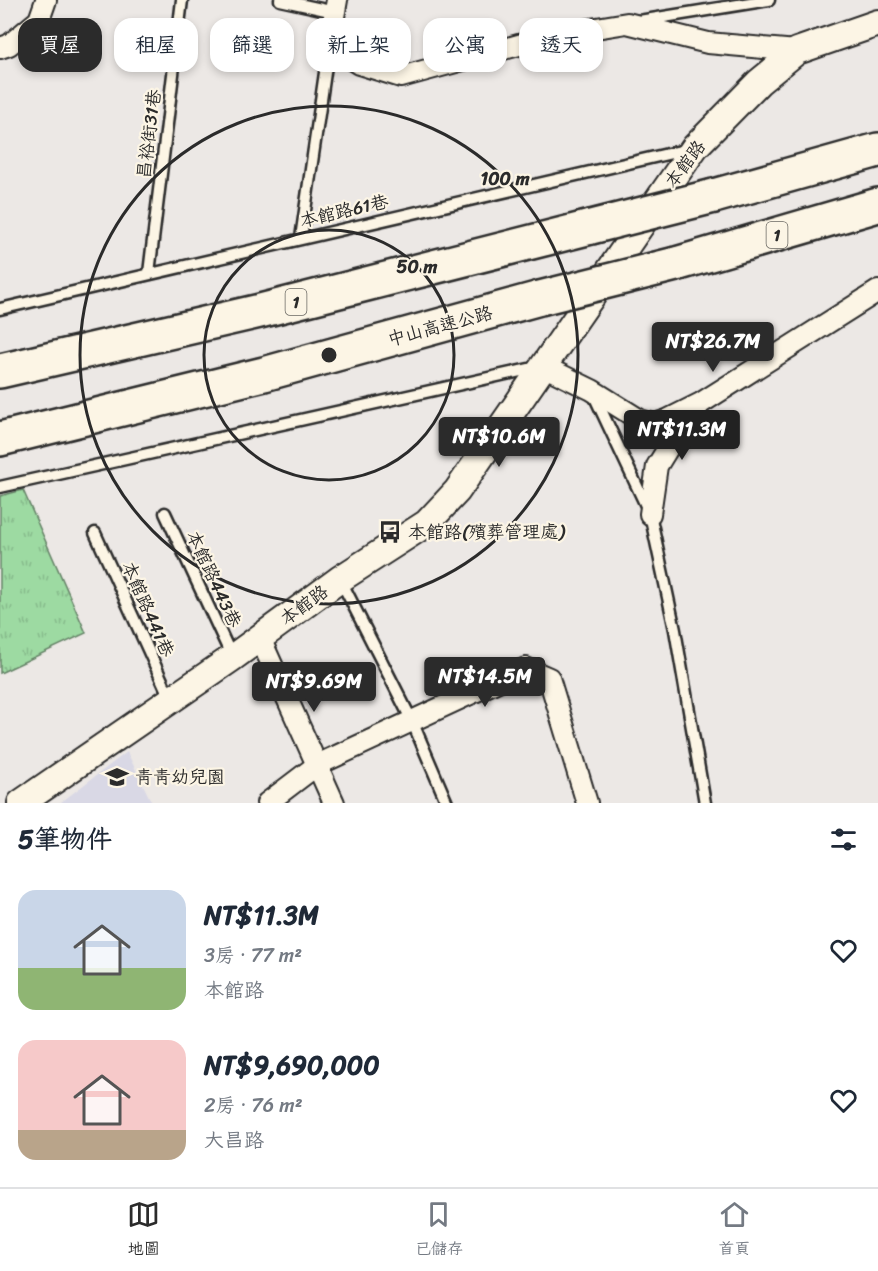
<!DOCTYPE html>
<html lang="zh-TW">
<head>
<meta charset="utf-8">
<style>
	body { margin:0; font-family:Sriracha,"LXGW WenKai TC",sans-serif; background:#f2f2f3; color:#1f2937; height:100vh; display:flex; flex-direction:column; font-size:22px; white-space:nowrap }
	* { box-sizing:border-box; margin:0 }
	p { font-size:20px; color:#747a83 }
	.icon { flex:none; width:33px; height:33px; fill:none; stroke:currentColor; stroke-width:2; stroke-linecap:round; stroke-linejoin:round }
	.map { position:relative; height:803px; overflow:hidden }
	.sheet { display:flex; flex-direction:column; background:#fff; flex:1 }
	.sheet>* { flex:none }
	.hud { position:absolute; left:18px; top:18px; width:843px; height:54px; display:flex; gap:12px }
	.price { position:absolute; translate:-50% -51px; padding:0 14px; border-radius:6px; background:#2b2b2b; color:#fff; font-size:20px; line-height:39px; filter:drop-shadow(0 2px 3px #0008) }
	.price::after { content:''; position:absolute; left:50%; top:36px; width:18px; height:14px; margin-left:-9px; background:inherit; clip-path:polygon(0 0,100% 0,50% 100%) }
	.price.current { background:#222; color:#fff }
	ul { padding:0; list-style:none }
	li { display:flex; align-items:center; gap:18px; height:150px; padding:0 18px }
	li span { display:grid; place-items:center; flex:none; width:168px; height:120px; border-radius:18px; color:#555 }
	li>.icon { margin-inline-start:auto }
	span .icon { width:72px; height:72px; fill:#fffc; stroke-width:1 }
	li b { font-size:26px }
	h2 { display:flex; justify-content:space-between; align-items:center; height:72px; padding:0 18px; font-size:26px }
	.chip { padding:0 21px; border-radius:18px; background:#fff; box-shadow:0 3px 9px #0003; font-size:21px; line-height:54px }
	.chip.current { background:#2b2b2b; color:#fff }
	.tab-bar { display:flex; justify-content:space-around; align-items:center; height:84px; border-top:2px solid #e0e1e3; background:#fff; font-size:16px; color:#747a83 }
	.tab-bar a { display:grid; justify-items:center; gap:3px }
	.tab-bar .current { color:#2b2b2b }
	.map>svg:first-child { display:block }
</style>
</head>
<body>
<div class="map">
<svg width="878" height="803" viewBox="0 0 878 803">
	<defs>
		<pattern id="grass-tufts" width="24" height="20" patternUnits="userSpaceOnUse" patternTransform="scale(1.5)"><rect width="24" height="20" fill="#9ddaa2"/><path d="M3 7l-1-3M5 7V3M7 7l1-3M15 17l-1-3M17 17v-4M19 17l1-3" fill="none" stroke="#87bb8c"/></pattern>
	</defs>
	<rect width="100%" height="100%" fill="#ece8e5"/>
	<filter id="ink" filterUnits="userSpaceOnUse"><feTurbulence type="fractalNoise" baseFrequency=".0167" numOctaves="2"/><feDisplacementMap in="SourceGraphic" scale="12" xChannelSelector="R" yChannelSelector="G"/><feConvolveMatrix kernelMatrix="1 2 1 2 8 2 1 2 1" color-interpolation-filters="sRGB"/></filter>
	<g filter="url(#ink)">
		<!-- built -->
		<path fill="#d9d8e5" d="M127,752L152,803H60Z"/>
		<!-- grass -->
		<path fill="url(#grass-tufts)" stroke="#648266" stroke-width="1.5" d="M23,490L86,633L0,673V496Z"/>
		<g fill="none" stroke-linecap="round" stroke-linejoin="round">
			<!-- service casing -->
			<g stroke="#2b2b2b" stroke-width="15">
				<g id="service">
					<path d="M280,0L335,12"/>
					<path d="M639,21L769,0"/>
					<path d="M301,238L329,45"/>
					<path d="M149,273L182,0"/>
					<path d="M0,309L689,149"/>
					<path d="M593,393L650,514L675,630L705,803"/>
					<path d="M0,487L538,367"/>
					<path d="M165,513L232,657"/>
					<path d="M95,533L170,698"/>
					<path d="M340,579L412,721L447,803"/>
				</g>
			</g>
			<!-- minor casing -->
			<g stroke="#2b2b2b" stroke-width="24">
				<g id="minor">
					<path d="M337,0L329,45L359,64L401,77L559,34L627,23L708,43L797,51"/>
					<path d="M0,48L9,45L39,20L46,0"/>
					<path d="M543,366L592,390L640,420L655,424L667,420L701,403L878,291"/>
					<path d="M650,514L657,466L673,440L698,407"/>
					<path d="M260,638L334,803"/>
					<path d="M267,803L317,765L526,668L549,678L587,803"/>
				</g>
			</g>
			<!-- tertiary casing -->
			<g stroke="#2b2b2b" stroke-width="30">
				<path id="tertiary" d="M21,803L232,658L340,579L427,523L457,491L695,147L759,82L797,51L878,23"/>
			</g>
			<!-- motorway casing -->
			<g stroke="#2b2b2b" stroke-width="38">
				<g id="motorway">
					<path d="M714,196L878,150"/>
					<path d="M676,264L878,205"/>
					<path d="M0,371L260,311L591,227"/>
					<path d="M0,439L264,374L540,298"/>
				</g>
			</g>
			<!-- service -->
			<use href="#service" stroke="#fcf5e5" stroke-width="10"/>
			<!-- minor -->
			<use href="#minor" stroke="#fcf5e5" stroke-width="20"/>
			<!-- tertiary -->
			<use href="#tertiary" stroke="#fcf5e5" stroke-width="26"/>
			<!-- motorway -->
			<use href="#motorway" stroke="#fcf5e5" stroke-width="33"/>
			<!-- motorway-bridge casing -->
			<g stroke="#2b2b2b" stroke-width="38" stroke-linecap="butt">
				<g id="motorway-bridge">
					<path d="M591,227L714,196"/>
					<path d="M540,298L676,264"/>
				</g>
			</g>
			<!-- motorway-bridge -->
			<use href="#motorway-bridge" stroke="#fcf5e5" stroke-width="33"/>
		</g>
	</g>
	<!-- distance rings -->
	<g fill="none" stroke="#2b2b2b" stroke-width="3">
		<circle cx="329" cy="355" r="125"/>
		<circle cx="329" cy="355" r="249"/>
	</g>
	<!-- icons -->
	<defs>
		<g id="bus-bare" transform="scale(1.8)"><path d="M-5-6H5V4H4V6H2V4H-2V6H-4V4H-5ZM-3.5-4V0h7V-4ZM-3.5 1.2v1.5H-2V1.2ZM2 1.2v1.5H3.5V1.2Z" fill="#2b2b2b" stroke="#fcf5e5" stroke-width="2.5" paint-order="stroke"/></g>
		<g id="school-bare" transform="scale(1.8)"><path d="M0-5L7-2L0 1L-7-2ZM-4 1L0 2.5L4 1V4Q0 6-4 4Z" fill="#2b2b2b" stroke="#fcf5e5" stroke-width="2.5" paint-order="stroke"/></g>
	</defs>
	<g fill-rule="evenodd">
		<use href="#bus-bare" x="390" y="532"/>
		<use href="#school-bare" x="117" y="777"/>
	</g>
	<g text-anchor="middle" stroke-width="4.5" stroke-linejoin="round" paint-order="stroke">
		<!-- shield labels -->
		<g fill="#fcf5e5" stroke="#6a6863" stroke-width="1.5">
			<rect x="766.5" y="222" width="21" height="26" rx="4.5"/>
			<rect x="285.5" y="289" width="21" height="26" rx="4.5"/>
		</g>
		<g font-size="16" font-weight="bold" fill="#2b2b2b">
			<text x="777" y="241">1</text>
			<text x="296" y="308">1</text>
		</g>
		<!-- street labels -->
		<g font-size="18" fill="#2b2b2b" stroke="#fcf5e5">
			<text transform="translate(149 134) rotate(-83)" y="6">昌裕街31巷</text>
			<text transform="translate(685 164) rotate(-53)" y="6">本館路</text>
			<text transform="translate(344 211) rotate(-13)" y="6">本館路61巷</text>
			<text transform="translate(440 326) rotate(-15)" y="6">中山高速公路</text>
			<text transform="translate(214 579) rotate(65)" y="6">本館路443巷</text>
			<text transform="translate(304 605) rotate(-36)" y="6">本館路</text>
			<text transform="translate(148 609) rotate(66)" y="6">本館路441巷</text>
		</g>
		<!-- poi labels -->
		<g font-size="18" fill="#2b2b2b" stroke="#fcf5e5" text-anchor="start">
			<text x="408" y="538">本館路(殯葬管理處)</text>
			<text x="135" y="783">青青幼兒園</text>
		</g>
	</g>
	<circle cx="329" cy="355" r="9" fill="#2b2b2b" stroke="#fcf5e5" stroke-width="3"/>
	<g font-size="18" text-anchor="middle" font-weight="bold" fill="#2b2b2b" stroke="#fcf5e5" stroke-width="4.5" stroke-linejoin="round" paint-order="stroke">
		<text x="505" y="185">100 m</text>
		<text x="417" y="273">50 m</text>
	</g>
</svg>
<b class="price" style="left:713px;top:373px">NT$26.7M</b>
<b class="price current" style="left:682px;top:461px">NT$11.3M</b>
<b class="price" style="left:499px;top:468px">NT$10.6M</b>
<b class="price" style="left:485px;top:708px">NT$14.5M</b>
<b class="price" style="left:314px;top:713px">NT$9.69M</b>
<div class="hud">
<a class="chip current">買屋</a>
<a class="chip">租屋</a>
<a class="chip">篩選</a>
<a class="chip">新上架</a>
<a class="chip">公寓</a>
<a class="chip">透天</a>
</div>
</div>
<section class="sheet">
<h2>5筆物件<svg class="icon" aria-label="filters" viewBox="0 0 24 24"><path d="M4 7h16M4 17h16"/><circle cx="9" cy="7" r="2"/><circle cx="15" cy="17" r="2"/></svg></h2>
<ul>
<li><span style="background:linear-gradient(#c9d6e8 65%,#8fb573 0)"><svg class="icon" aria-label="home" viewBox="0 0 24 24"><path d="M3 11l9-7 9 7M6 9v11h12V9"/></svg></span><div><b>NT$11.3M</b><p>3房 · 77 m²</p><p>本館路</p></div><svg class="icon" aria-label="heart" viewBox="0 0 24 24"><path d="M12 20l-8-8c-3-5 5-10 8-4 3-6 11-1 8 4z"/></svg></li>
<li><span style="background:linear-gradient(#f6c9c9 75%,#b9a48a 0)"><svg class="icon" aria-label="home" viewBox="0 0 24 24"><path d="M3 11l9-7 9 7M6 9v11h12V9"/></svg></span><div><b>NT$9,690,000</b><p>2房 · 76 m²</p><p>大昌路</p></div><svg class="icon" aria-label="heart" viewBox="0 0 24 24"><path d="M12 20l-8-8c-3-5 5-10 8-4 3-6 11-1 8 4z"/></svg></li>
</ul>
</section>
<nav class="tab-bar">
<a class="current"><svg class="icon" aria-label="map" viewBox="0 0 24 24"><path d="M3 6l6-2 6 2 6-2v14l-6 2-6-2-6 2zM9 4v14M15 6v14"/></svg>地圖</a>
<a><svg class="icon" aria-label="saved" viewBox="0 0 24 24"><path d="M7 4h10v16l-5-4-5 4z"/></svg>已儲存</a>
<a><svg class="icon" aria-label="home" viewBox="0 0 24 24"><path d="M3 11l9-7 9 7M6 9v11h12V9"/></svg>首頁</a>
</nav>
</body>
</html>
